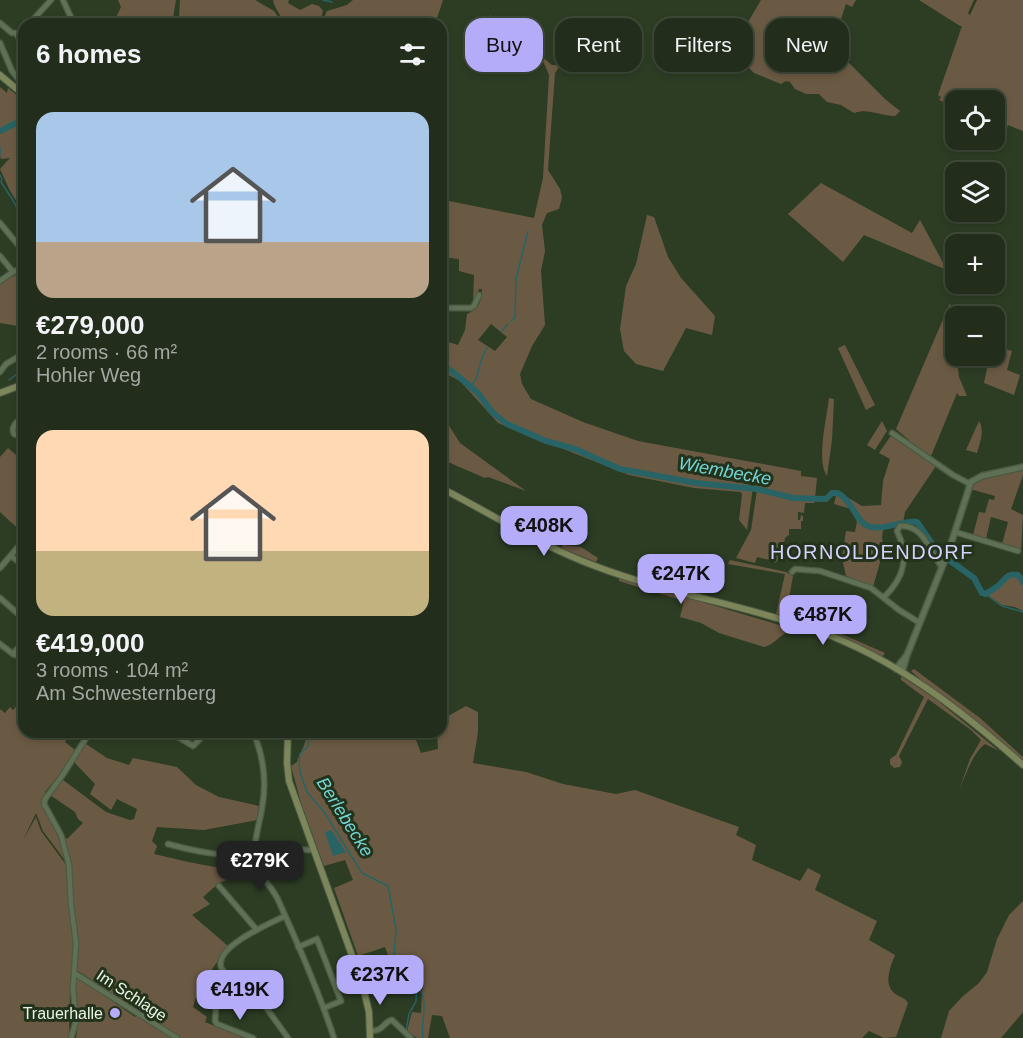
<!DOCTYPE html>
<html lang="en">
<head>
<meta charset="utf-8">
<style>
	body { margin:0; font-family:Helvetica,sans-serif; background:#2a3624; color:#f1f3f6; height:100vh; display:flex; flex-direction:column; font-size:22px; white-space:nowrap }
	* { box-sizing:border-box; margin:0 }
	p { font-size:20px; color:#a2a8a3 }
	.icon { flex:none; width:33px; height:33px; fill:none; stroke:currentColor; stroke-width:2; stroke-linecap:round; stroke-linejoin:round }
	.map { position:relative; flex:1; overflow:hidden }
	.drawer { position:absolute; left:18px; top:18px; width:429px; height:720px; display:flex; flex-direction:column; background:#222e1b; border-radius:18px; box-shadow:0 3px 9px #0003,0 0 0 2px #3f4a3a }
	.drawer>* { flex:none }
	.banner { position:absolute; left:465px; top:18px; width:468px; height:54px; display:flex; gap:12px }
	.fabs { position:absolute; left:945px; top:90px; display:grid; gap:12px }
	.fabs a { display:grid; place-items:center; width:60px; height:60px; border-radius:12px; background:#222e1b; box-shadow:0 3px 9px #0003,0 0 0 2px #3f4a3a; font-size:30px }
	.price { position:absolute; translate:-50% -51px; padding:0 14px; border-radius:12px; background:#b4acf9; color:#111; font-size:20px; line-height:39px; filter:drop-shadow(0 2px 3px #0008) }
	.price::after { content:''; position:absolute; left:50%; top:36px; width:18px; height:14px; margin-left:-9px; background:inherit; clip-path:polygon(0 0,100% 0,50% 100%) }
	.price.on { background:#222; color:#fff }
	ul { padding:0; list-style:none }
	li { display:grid; align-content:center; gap:12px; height:318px; padding:0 18px }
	li span { display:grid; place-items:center; height:186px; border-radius:18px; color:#555 }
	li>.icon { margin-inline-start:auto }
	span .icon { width:108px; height:108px; fill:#fffc; stroke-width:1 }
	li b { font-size:26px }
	h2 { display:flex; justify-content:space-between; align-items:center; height:72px; padding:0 18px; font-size:26px }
	.tag { padding:0 21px; border-radius:18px; background:#222e1b; box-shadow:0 3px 9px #0003,0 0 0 2px #3f4a3a; font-size:21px; line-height:54px }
	.tag.on { background:#b4acf9; color:#111 }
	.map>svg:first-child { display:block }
</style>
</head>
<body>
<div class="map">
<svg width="1023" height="1038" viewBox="0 0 1023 1038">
	<rect width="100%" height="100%" fill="#2d3d24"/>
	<!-- green -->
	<g fill="#6b5a43" fill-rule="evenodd">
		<path d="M118,0H176L173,18L182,24H154L115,20L121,7Z"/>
		<path d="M180,0H255L274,11L281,21L280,24H257L246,18L242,19L240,24H197L196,22L183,21L179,17Z"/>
		<path d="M273,0H289L288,3L300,10L312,4L319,6L323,11L319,24H282C283,15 274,9 273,0Z"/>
		<path d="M353,0H443L435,24H327L325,15L327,11L347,5Z"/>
		<path d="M761,0H856L852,7L846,4L841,19L822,25L816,30L885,99L900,111L895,116C880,116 868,108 854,113L841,105L827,102L819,94H806L795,89L790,82L786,81L781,84L754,73L746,65L742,66L741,59L736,57V51L740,43L737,41Z"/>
		<path d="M919,0H974L968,13L970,15L977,0H1023V131L1008,125L1007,128L995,123L994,100H956L955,107L939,100L941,97L938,95L962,26H960Z"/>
		<path d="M490,15L552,65H556L578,44L581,46L562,63L555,73L548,170L560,189L562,197L559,209L547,213L542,225L545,251L541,271L545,325L532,346L520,374L522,384L531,399L583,422L638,441L801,471V476L817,478L815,498L793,496L755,488L756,482L713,476L717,479L748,484L753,487L747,530L739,520L742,495L741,492L694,488L629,475L498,423L460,381L441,371V340L458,345L465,330L467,314C479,309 481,303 482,289H479L473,302L474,275L459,271V259L441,257V221L449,201L534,218L543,178L549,75L544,63L489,21ZM491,324L507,337L495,351L478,340Z"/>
		<path d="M0,87L7,93L8,88L24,101V213L10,191L0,169L10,158L1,159L0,156Z"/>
		<path d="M821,183L912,233L920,220L947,270L864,235L843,262L788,214Z"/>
		<path d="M647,215L654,217L668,257L681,278L715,316L712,335L686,328L663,371L636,364L624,351L620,329L626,286L636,264Z"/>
		<path d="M24,271L22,294L16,304L24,327L0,323V283Z"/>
		<path d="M950,303L952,333L954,334L959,377L967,396H959L957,393L931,456L928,454L925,458L936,466L905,512L903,523L883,529L882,538L884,548L873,587L846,576L842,558L846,531L855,532L857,522L851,509L834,504L836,496L842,494L862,506L881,505L883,481L890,459L879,453L890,437L894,436L906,445L909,440L896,429Z"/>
		<path d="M845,345L875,405L866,410L838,348Z"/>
		<path d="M995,346L1012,351L1007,370L1020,375L1014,395L984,383L989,358L981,356H994Z"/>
		<path d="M829,398L834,399L832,440L827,476C816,461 827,417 829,398Z"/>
		<path d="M441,413L460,443L526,491L488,477L485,478L441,459Z"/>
		<path d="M882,421L887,431L875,450L867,445Z"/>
		<path d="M979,421C985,431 980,442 977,453L966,450Z"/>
		<path d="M8,448L24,462V534L0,512V457Z"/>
		<path d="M1023,469V475L1011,509L1023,515L1021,551L1002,544L1008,522L991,517L986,539L973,535L979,512L985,513L989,499L994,500L995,496L970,489L974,482Z"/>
		<path d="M757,490L799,500L815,501L814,503H805L804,513L798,512V520H800L801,515L803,516V521H801V529H789V534H790L785,538L783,549H781L778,560L775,563L774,561L757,557L755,563L736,558L751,530Z"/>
		<path d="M563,545L581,547L598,558L596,562L561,548Z"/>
		<path d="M730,560L786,572L793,576L787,609L789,611L885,653L882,657L834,635L776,614L785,574L728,564Z"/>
		<path d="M1009,575H1016L1023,585V611L1015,607L1002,605L986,594L998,588Z"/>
		<path d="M619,577L796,630C778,633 778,643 764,647L719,633L701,623L680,617L684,601L619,581Z"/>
		<path d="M914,669L980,718L1023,757V764L922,681L911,671Z"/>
		<path d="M901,676L937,700L999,751L985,744C972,754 966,775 959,790L970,759L981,740L971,730L928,699L899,756L902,762L900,767L894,768L890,764V759L896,755L924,697L901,680Z"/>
		<path d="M24,698V732H71L65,742L75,750L63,770L45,792L47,809L66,854L64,859L43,831L36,813L23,840L36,817L41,831L67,866L69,906L73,930L71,862L64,836L67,839L83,823L78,819L75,812L50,795L63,780L106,812L130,820L134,819L137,809L117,799L111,810L90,794L95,784L73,761L83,742L107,758L129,765L133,758L177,767L196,785L219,797L259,806L257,820L204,830L157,827L152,841L157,846L154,854C187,861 222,873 255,866L256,869L219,883L203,897L210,904L192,915L228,946L198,990L193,1007L207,1017L205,1022L244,1038H180L72,967L70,989L69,1038H0V709L5,713L10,707L13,710Z"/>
		<path d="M466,706L478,712V732L473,763L526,772L563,784L616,794L635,790L739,827L736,835L756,845L752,860L800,881L808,868L821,875L815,890L877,921L869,940L895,955C890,968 882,986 897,995C902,998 905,998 908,1003L896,1037L884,1038L869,1031L862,1038H450L442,1016L432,1015L428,1038H417L407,1031L412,1012L421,1013L423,975L404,955L391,963L385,947L358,956L334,888L353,880L345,860L324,866L301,803L291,766L297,762C300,751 307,745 306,732H381L384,734L391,732H413L421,753L438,749L437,732H441V720Z"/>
		<path d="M1023,901V1012L1001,1038H941L949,1011L962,997L979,983L987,972L997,939L1009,915Z"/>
		<path d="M76,976L135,1017L137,1015L174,1038H76L78,1021L74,987Z"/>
	</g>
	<!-- water -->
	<path fill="#286465" d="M331,830L346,852L333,856L325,832Z"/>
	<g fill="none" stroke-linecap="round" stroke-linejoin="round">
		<!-- stream -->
		<g stroke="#286465" stroke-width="1.5">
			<path d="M323,0L332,2"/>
			<path d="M0,148V155"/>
			<path d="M0,175L2,179L1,182L14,202L24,223"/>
			<path d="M24,226L18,234L24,246"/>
			<path d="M511,321L515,318L516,279L528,231"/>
			<path d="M501,332L508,324"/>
			<path d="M21,356L24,352"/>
			<path d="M9,380L24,369"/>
			<path d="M470,387C481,377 478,360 487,348"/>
			<path d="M985,594L1002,606L1023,612"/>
			<path d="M308,732V746L300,754L299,764L300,772L307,792L324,812L362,873L388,886L396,929L394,958L417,986L416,1001L409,1014L406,1031"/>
			<path d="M418,987C430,1001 420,1021 423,1038"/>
		</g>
		<!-- river -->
		<g stroke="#286465" stroke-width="6">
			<path d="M0,131L24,119"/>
			<path d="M441,365L453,372L478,393L492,412L507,424L546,441L575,449L620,469L696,483L757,489L793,498L826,499L832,493H838C850,500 853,512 862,522C875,536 901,519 917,522L938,552L974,578L982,593L985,594C989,592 994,589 998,586C1006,579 1006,573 1018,575L1023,582"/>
		</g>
		<!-- minor casing -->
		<g stroke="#4c5a44" stroke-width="7">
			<g id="minor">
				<path d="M63,0L74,24"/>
				<path d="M0,23L12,33H16L24,47"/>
				<path d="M29,24L51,0"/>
				<path d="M0,43L12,71L24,86"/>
				<path d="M441,218L442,217"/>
				<path d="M0,223L24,252"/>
				<path d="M0,256L13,272L24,267"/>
				<path d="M0,281L13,272"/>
				<path d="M441,308H471L474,306L479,295"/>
				<path d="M0,372L6,364L18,357"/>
				<path d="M24,416C18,421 10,426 14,434L24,438"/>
				<path d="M892,433L953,475L970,484"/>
				<path d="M955,532L1018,551"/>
				<path d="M11,556L24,566"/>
				<path d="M0,568L24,540"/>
				<path d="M792,572L795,569L820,571L871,588L899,610L920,623"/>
				<path d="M884,597C904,578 910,557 897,531L900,526C924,524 930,553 942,567"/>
				<path d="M0,598L24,619"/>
				<path d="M0,644L13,654L24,658"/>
				<path d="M13,654L24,641"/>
				<path d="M170,732L193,746L207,732"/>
				<path d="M253,732C264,757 267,781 262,808C259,827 251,847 257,867C262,879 274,889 279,902C299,946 319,992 334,1038"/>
				<path d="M168,844C201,853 222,856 256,856"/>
				<path d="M256,849L314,850"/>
				<path d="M219,886L257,930"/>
				<path d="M285,916C271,923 215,946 221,967C223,973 230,975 233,981L265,1006L288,1038"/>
				<path d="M298,947L317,939L341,1001L324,1008"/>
				<path d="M74,973L177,1038"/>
				<path d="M233,981L216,1008L215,1021L217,1024L253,1038"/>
				<path d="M371,1031C384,1031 383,1022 392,1020L411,1038"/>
				<path d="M71,1038L76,1021L73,989L76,943L71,904L69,865L61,835L44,804L45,799L62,776L90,732"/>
			</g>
		</g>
		<!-- tertiary casing -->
		<g stroke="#4c5a44" stroke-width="8">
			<g id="tertiary">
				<path d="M896,669L907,655"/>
				<path d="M902,672L907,655L950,547L971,482L982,476L1023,467"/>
			</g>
		</g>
		<!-- secondary casing -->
		<g stroke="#4c5a44" stroke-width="8">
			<g id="secondary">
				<path d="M0,75L24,95"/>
				<path d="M0,393L24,384"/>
				<path d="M441,488C492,514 541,546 595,566C668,594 745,605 818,631C896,659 962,711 1023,765"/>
				<path d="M288,732L287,763L289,781L363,986"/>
				<path d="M362,983L369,1012L370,1038"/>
			</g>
		</g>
		<!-- minor -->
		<use href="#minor" stroke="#5f7055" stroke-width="4.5"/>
		<!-- tertiary -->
		<use href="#tertiary" stroke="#5f7055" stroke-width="5"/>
		<!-- secondary -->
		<use href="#secondary" stroke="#7c865a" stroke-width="6"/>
	</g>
	<!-- markers -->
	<circle fill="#b4acf9" stroke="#23321a" stroke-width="2" cx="115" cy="1013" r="6"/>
	<g text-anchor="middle" stroke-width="6" stroke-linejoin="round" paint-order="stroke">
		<!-- street labels -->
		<g font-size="16" fill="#e9f4e4" stroke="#23321a">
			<text transform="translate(132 995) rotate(33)" y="6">Im Schlage</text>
		</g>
		<!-- poi labels -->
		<g font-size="16" fill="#e9f4e4" stroke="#23321a" text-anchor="end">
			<text x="103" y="1019">Trauerhalle</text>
		</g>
		<!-- water labels -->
		<g font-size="18" font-style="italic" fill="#73d4d5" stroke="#23321a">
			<text transform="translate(725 471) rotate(10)" y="6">Wiembecke</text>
			<text transform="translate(345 817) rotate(58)" y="6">Berlebecke</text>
		</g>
		<!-- quarter labels -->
		<g font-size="20" letter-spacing="1.5" fill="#d4d1fc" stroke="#23321a">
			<text x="872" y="559">HORNOLDENDORF</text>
		</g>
	</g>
</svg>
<div class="fabs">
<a><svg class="icon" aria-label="locate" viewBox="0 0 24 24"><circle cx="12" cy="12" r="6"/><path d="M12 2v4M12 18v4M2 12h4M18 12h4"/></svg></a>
<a><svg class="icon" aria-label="layers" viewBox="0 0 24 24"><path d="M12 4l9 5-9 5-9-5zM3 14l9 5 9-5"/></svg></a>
<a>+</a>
<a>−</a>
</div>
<b class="price" style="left:544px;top:557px">€408K</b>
<b class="price" style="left:681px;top:605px">€247K</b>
<b class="price" style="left:823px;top:646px">€487K</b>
<b class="price on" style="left:260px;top:892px">€279K</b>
<b class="price" style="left:380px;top:1006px">€237K</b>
<b class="price" style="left:240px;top:1021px">€419K</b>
<div class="banner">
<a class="tag on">Buy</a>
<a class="tag">Rent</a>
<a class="tag">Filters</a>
<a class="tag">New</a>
</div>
<section class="drawer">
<h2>6 homes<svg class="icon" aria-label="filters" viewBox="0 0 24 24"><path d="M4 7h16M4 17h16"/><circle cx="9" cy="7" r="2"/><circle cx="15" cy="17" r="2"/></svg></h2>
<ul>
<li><span style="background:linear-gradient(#a9c7e8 70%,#b9a48a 0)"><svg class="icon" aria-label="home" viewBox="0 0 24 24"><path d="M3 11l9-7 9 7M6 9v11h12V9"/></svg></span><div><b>€279,000</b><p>2 rooms · 66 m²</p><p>Hohler Weg</p></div></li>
<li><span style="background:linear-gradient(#ffd9b3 65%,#c2b280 0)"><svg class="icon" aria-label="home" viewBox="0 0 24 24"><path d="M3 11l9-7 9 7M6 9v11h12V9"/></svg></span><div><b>€419,000</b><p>3 rooms · 104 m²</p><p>Am Schwesternberg</p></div></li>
</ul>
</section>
</div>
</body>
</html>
